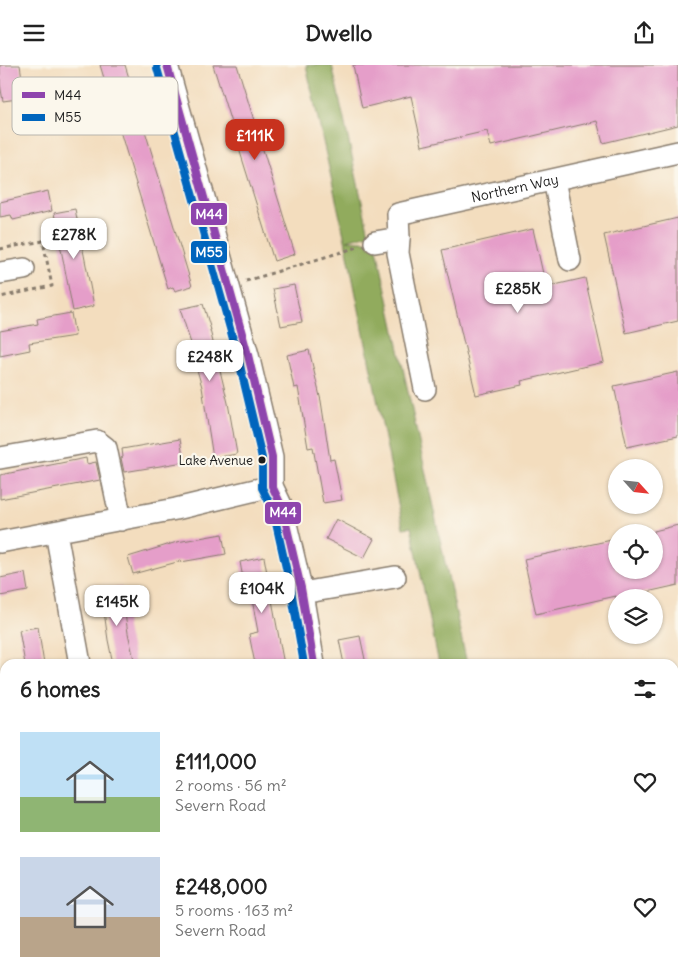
<!DOCTYPE html>
<html lang="en">
<head>
<meta charset="utf-8">
<style>
	body { margin:0; font-family:Delius,sans-serif; background:#f2f2f2; color:#222; height:100vh; display:flex; flex-direction:column; font-size:19px; white-space:nowrap }
	* { box-sizing:border-box; margin:0 }
	p { font-size:16px; color:#767676 }
	.icon { flex:none; width:28px; height:28px; fill:none; stroke:currentColor; stroke-width:2; stroke-linecap:round; stroke-linejoin:round }
	.map { position:relative; flex:1; overflow:hidden }
	.details { position:absolute; left:0px; top:594px; width:679px; height:321px; display:flex; flex-direction:column; background:#fff; border-radius:15px 15px 0 0; box-shadow:0 1px 4px #0004 }
	.details>* { flex:none }
	.needle { width:32px; rotate:117deg }
	.tools { position:absolute; left:608px; top:394px; display:grid; gap:10px }
	.tools a { display:grid; place-items:center; width:55px; height:55px; border-radius:50%; background:#fff; box-shadow:0 1px 4px #0004; font-size:25px }
	.price { position:absolute; translate:-50% -42px; padding:0 11px; border-radius:10px; background:#fff; color:#222; font-size:16px; line-height:32px; filter:drop-shadow(0 1px 2px #0008) }
	.price::after { content:''; position:absolute; left:50%; top:30px; width:15px; height:11px; margin-left:-8px; background:inherit; clip-path:polygon(0 0,100% 0,50% 100%) }
	.price.selected { background:#c8321e; color:#fff }
	ul { padding:0; list-style:none }
	li { display:flex; align-items:center; gap:15px; height:125px; padding:0 20px }
	li span { display:grid; place-items:center; flex:none; width:140px; height:100px; border-radius:0px; color:#555 }
	li>.icon { margin-inline-start:auto }
	span .icon { width:60px; height:60px; fill:#fffc; stroke-width:1 }
	li b { font-size:21px }
	h2 { display:flex; justify-content:space-between; align-items:center; height:60px; padding:0 20px; font-size:21px }
	header { display:flex; justify-content:space-between; align-items:center; height:65px; padding:0 20px; background:#fff; font-size:22px; font-weight:700 }
	.map>svg:first-child { display:block }
</style>
</head>
<body>
<header><svg class="icon" aria-label="menu" viewBox="0 0 24 24"><path d="M4 6h16M4 12h16M4 18h16"/></svg>Dwello<svg class="icon" aria-label="share" viewBox="0 0 24 24"><path d="M12 15V3M7 8l5-5 5 5M5 13v7h14v-7"/></svg></header>
<div class="map">
<svg width="678" height="914" viewBox="0 0 678 914">
	<rect width="100%" height="100%" fill="#fbf7ec"/>
	<filter id="ink" filterUnits="userSpaceOnUse"><feTurbulence type="fractalNoise" baseFrequency=".02" numOctaves="2"/><feDisplacementMap in="SourceGraphic" scale="10" xChannelSelector="R" yChannelSelector="G"/><feConvolveMatrix kernelMatrix="1 2 1 2 8 2 1 2 1" color-interpolation-filters="sRGB"/></filter>
	<filter id="wash" filterUnits="userSpaceOnUse"><feTurbulence type="fractalNoise" baseFrequency=".0096" numOctaves="4" result="noise"/><feDisplacementMap in="SourceGraphic" scale="20" xChannelSelector="R" yChannelSelector="G"/><feGaussianBlur stdDeviation="1.12" result="paint"/><feColorMatrix in="noise" values="0 0 0 0 0 0 0 0 0 0 0 0 0 0 0 0 0 1.4 0 .05"/><feComposite in="paint" operator="in"/></filter>
	<g filter="url(#wash)">
		<rect width="100%" height="100%" fill="#f3ddbe"/>
		<!-- forest -->
		<path fill="#91ab5d" stroke="#56643c" d="M306,0H332L369,169L347,175L375,177L377,183L467,599H439L411,462L403,463L345,175Z"/>
		<g id="blocks">
			<!-- building -->
			<g fill="#e59ec9">
				<path d="M0,0H20L25,33L3,36L0,19Z"/>
				<path d="M100,0H125L192,221L175,226L173,222L168,224Z"/>
				<path d="M213,0H237L295,189L274,196Z"/>
				<path d="M353,0H678V60L603,78L597,56L491,81L487,66L422,81L411,31L362,43Z"/>
				<path d="M48,126L52,146L13,155L11,150L0,152V137Z"/>
				<path d="M75,144L94,241L73,246L54,148Z"/>
				<path d="M678,153V256L626,268L604,170Z"/>
				<path d="M533,164L546,222L585,213L604,297L521,316L522,320L476,330L442,185Z"/>
				<path d="M294,220L302,257L281,261L273,224Z"/>
				<path d="M203,239L211,265H210L228,338L237,389L213,393L202,322L193,291H195L180,244Z"/>
				<path d="M71,248L75,271L29,278L30,285L0,291V266L38,259L37,254Z"/>
				<path d="M309,285L321,336L330,395L334,394L342,435L323,438L313,382L308,383L298,322L294,323L287,290Z"/>
				<path d="M678,307V371L627,382L614,321Z"/>
				<path d="M180,374L184,397L124,407L121,393L123,392L122,384Z"/>
				<path d="M86,393L87,399L96,397L100,415L0,434V410Z"/>
				<path d="M336,454L374,474L364,493L326,474Z"/>
				<path d="M678,460V520L616,534V531L536,549L524,494L616,474V505H654V466Z"/>
				<path d="M222,469L226,489L181,497V496L133,509L128,492L177,477Z"/>
				<path d="M264,492L282,589L284,599H255L249,569L258,567L249,518L244,519L240,497Z"/>
				<path d="M25,508L28,526L0,531V513Z"/>
				<path d="M121,522L128,568L135,599H113L108,575L101,525Z"/>
				<path d="M38,562L44,599H25L19,565Z"/>
				<path d="M360,571L366,599H344L339,575Z"/>
			</g>
		</g>
	</g>
	<g filter="url(#ink)">
		<use href="#blocks" fill-opacity="0" stroke="#887c6d" stroke-width="1"/>
		<g fill="none" stroke-linecap="round" stroke-linejoin="round">
			<!-- minor casing -->
			<g stroke="#887c6d" stroke-width="24">
				<g id="minor">
					<path d="M167,0L248,290L272,392V421L282,442L301,523L314,599"/>
					<path d="M554,115L570,195"/>
					<path d="M399,173L398,188L425,324"/>
					<path id="s1" d="M375,177L399,173L398,149L678,87"/>
					<path d="M0,208L24,204"/>
					<path d="M0,393L97,376L106,383L121,455"/>
					<path d="M56,467L80,599"/>
					<path d="M0,477L176,444L272,421"/>
					<path d="M302,528L395,512"/>
					<path d="M0,721L5,720"/>
					<path d="M674,786L675,792L678,791"/>
					<path d="M140,910L141,914"/>
					<path d="M279,910L280,914"/>
					<path d="M224,914L246,910"/>
				</g>
			</g>
			<!-- path -->
			<g stroke="#887c6d" stroke-width="3" stroke-dasharray="4 4" stroke-linecap="butt">
				<path d="M0,184L43,176L52,221L0,232"/>
				<path d="M246,216L358,182"/>
				<path d="M305,912L329,910"/>
			</g>
			<!-- minor -->
			<use href="#minor" stroke="#fff" stroke-width="21"/>
			<!-- bus-1 casing -->
			<g stroke="#fbf7ec" stroke-width="11">
				<path id="bus-1" d="M167,0L248,290L272,392V421L282,442L301,523L314,599"/>
			</g>
			<!-- bus-2 casing -->
			<g stroke="#fbf7ec" stroke-width="11">
				<path id="bus-2" d="M157,3L238,292L262,393V423L273,445L291,525L304,599"/>
			</g>
			<!-- bus-1 -->
			<use href="#bus-1" stroke="#8e44ad" stroke-width="8"/>
			<!-- bus-2 -->
			<use href="#bus-2" stroke="#0065bd" stroke-width="8"/>
		</g>
	</g>
	<!-- markers -->
	<circle fill="#1c1c1c" stroke="#fbf7ec" stroke-width="2" cx="262" cy="395" r="4.5"/>
	<g text-anchor="middle" stroke-width="4.5" stroke-linejoin="round" paint-order="stroke">
		<!-- bus labels -->
		<g font-size="13" fill="#1c1c1c" stroke="#fbf7ec" text-anchor="end">
			<text x="253" y="400">Lake Avenue</text>
		</g>
		<!-- street labels -->
		<g font-size="14" fill="#1c1c1c" stroke="#fbf7ec">
			<text dy="5" stroke="none"><textPath href="#s1" startOffset="168">Northern Way</textPath></text>
		</g>
	</g>
	<!-- legend -->
	<rect x="12" y="12" width="166" height="58" rx="8" fill="#fbf7ec" stroke="#b8b5ae" stroke-width="1"/>
	<rect x="22" y="27" width="23" height="6" fill="#8e44ad"/>
	<rect x="22" y="49" width="23" height="7" fill="#0065bd"/>
	<g font-size="14" fill="#1c1c1c">
		<text x="54" y="35">M44</text>
		<text x="54" y="57">M55</text>
	</g>
	<g stroke="#fbf7ec" stroke-width="2">
		<rect x="190" y="137" width="38" height="24" rx="5" fill="#8e44ad"/>
		<rect x="190" y="175" width="38" height="24" rx="5" fill="#0065bd"/>
		<rect x="264" y="436" width="38" height="24" rx="5" fill="#8e44ad"/>
	</g>
	<g font-size="14" text-anchor="middle" font-weight="bold" fill="#fff">
		<text x="209" y="154">M44</text>
		<text x="209" y="192">M55</text>
		<text x="283" y="452">M44</text>
	</g>
</svg>
<div class="tools">
<a><svg class="needle" viewBox="-14 -14 28 28"><path d="M0-13l5 13h-10z" fill="#e53935"/><path d="M0 13l5-13h-10z" fill="#767676"/></svg></a>
<a><svg class="icon" aria-label="locate" viewBox="0 0 24 24"><circle cx="12" cy="12" r="6"/><path d="M12 2v4M12 18v4M2 12h4M18 12h4"/></svg></a>
<a><svg class="icon" aria-label="layers" viewBox="0 0 24 24"><path d="M12 4l9 5-9 5-9-5zM3 14l9 5 9-5"/></svg></a>
</div>
<b class="price selected" style="left:255px;top:96px">£111K</b>
<b class="price" style="left:74px;top:195px">£278K</b>
<b class="price" style="left:518px;top:249px">£285K</b>
<b class="price" style="left:210px;top:317px">£248K</b>
<b class="price" style="left:262px;top:549px">£104K</b>
<b class="price" style="left:117px;top:562px">£145K</b>
<section class="details">
<h2>6 homes<svg class="icon" aria-label="filters" viewBox="0 0 24 24"><path d="M4 7h16M4 17h16"/><circle cx="9" cy="7" r="2"/><circle cx="15" cy="17" r="2"/></svg></h2>
<ul>
<li><span style="background:linear-gradient(#bfe0f5 65%,#8fb573 0)"><svg class="icon" aria-label="home" viewBox="0 0 24 24"><path d="M3 11l9-7 9 7M6 9v11h12V9"/></svg></span><div><b>£111,000</b><p>2 rooms · 56 m²</p><p>Severn Road</p></div><svg class="icon" aria-label="heart" viewBox="0 0 24 24"><path d="M12 20l-8-8c-3-5 5-10 8-4 3-6 11-1 8 4z"/></svg></li>
<li><span style="background:linear-gradient(#c9d6e8 60%,#b9a48a 0)"><svg class="icon" aria-label="home" viewBox="0 0 24 24"><path d="M3 11l9-7 9 7M6 9v11h12V9"/></svg></span><div><b>£248,000</b><p>5 rooms · 163 m²</p><p>Severn Road</p></div><svg class="icon" aria-label="heart" viewBox="0 0 24 24"><path d="M12 20l-8-8c-3-5 5-10 8-4 3-6 11-1 8 4z"/></svg></li>
</ul>
</section>
</div>
</body>
</html>
